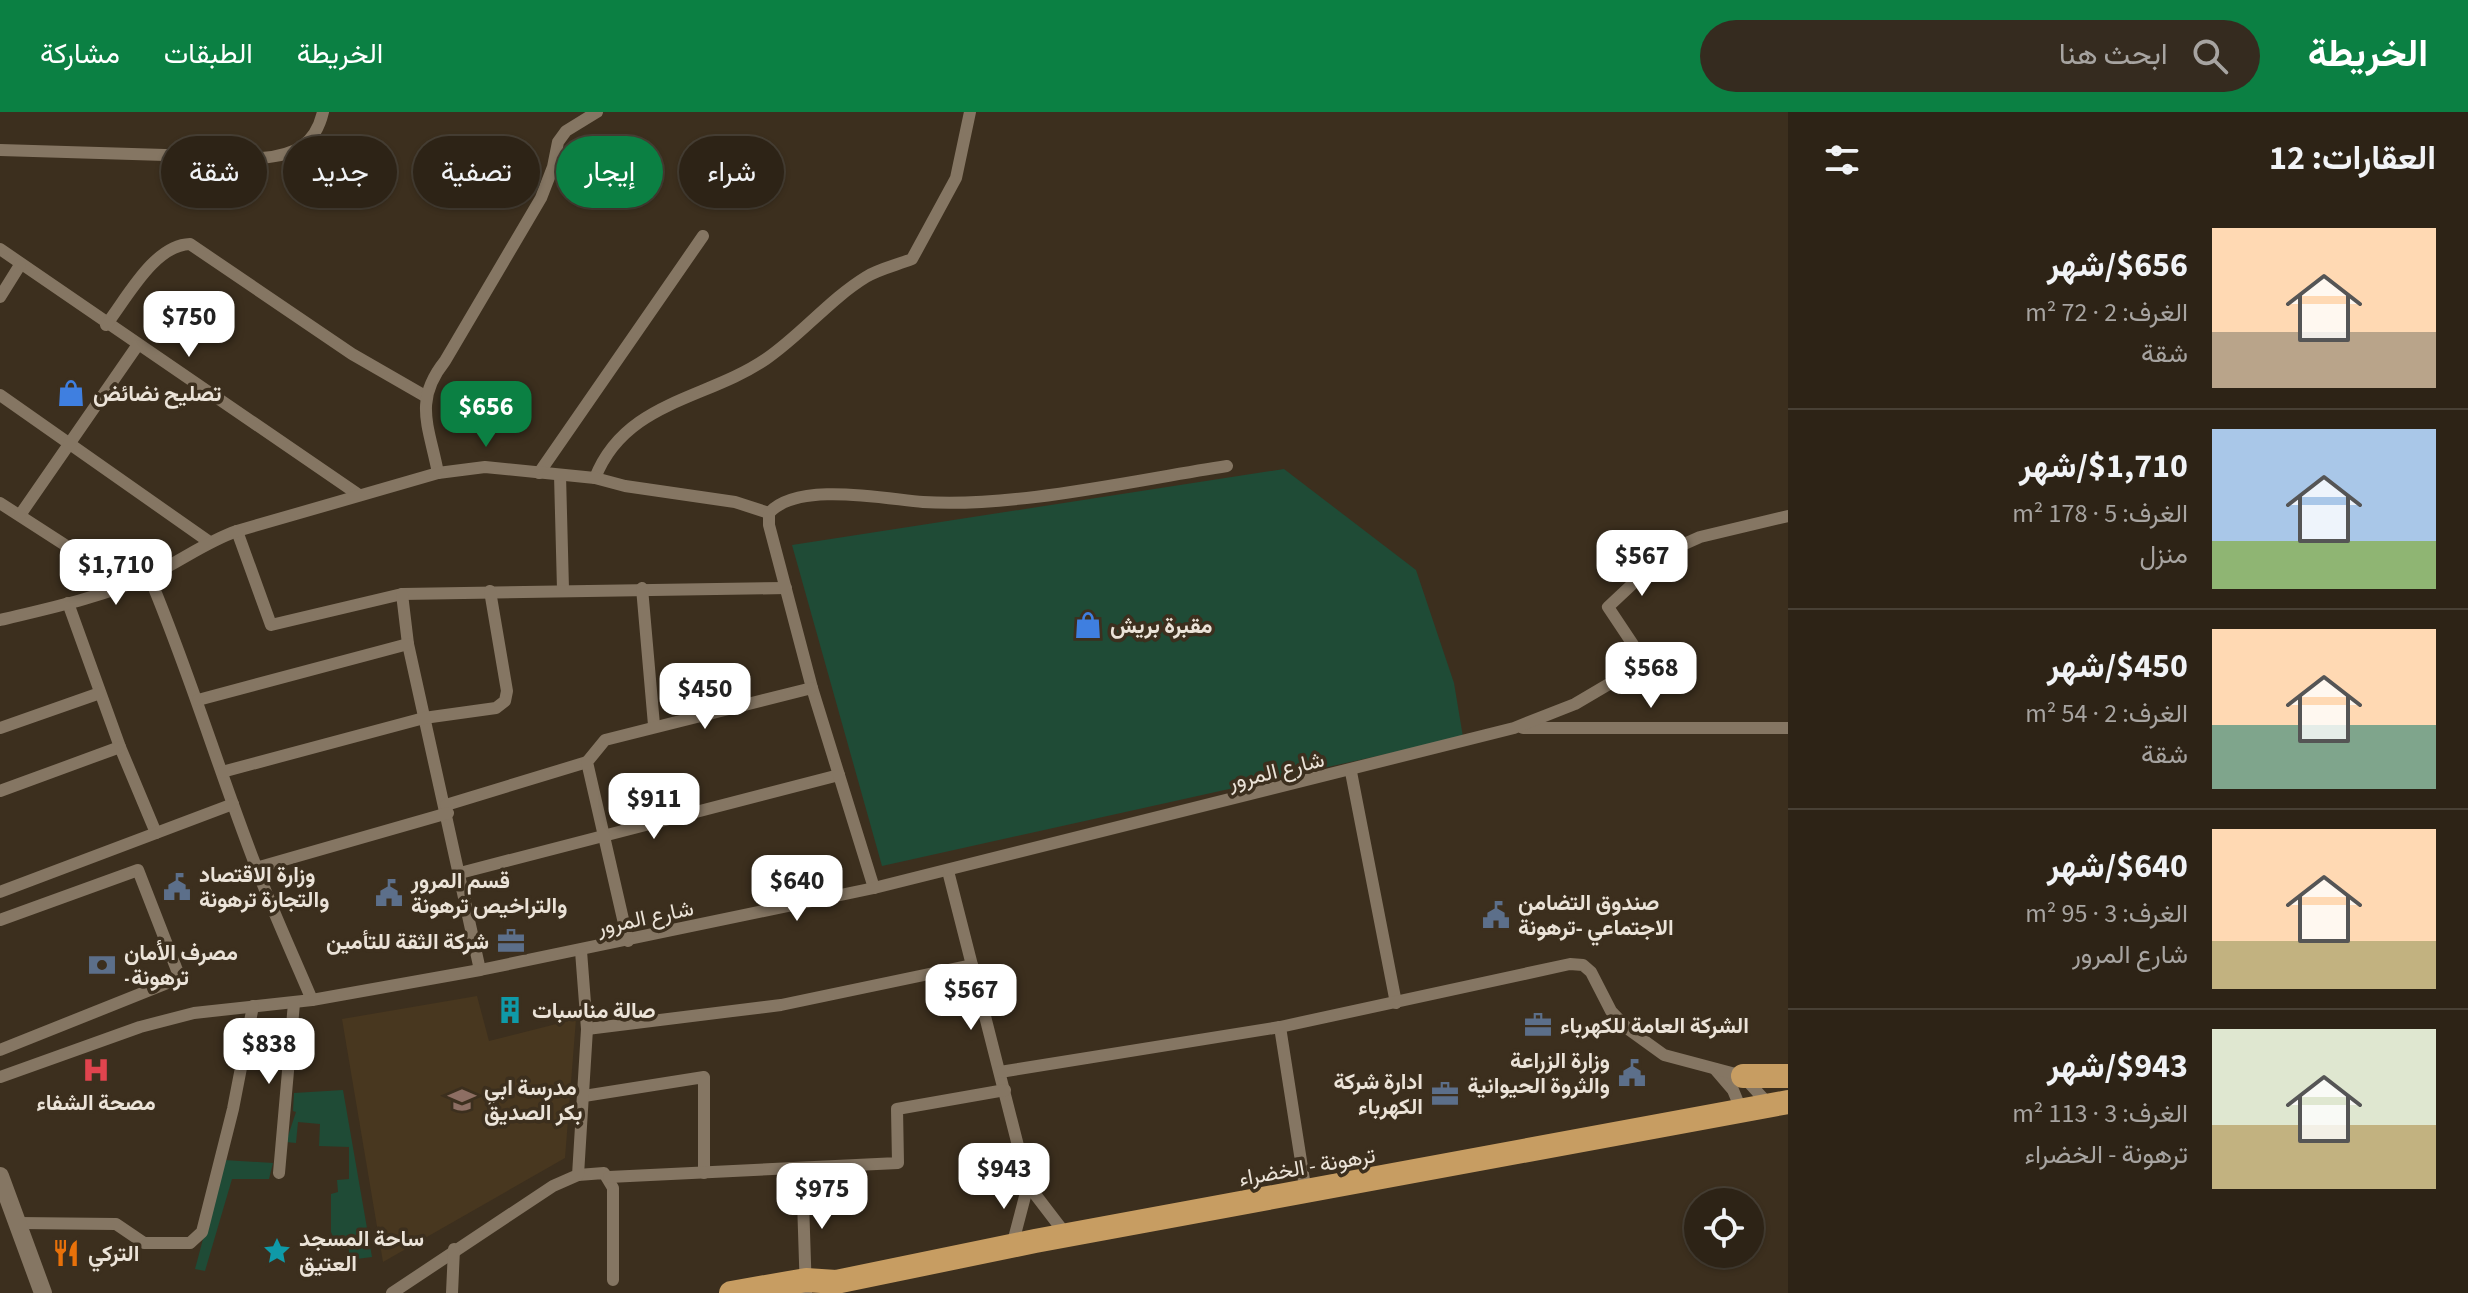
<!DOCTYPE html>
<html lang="ar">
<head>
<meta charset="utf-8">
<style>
	body { margin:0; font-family:"Source Sans 3",Vazirmatn,sans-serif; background:#352b1f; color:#f1f3f6; direction:rtl; height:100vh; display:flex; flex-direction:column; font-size:30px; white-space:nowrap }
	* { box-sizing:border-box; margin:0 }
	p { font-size:26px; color:#a7a4a1 }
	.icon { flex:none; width:44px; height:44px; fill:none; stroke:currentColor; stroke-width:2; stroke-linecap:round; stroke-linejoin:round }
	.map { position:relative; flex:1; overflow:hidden; direction:ltr }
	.drawer { display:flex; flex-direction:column; background:#2d2316; width:680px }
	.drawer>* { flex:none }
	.banner { position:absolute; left:24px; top:24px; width:760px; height:72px; direction:rtl; display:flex; gap:16px }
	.tools { position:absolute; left:1684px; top:1076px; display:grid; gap:16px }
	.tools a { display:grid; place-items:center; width:80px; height:80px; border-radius:50%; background:#2d2316; box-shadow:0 2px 6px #0004,0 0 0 2px #484035; font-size:40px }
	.price { position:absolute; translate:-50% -68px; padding:0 18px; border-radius:16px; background:#fff; color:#222; font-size:26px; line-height:52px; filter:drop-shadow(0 2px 4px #0008) }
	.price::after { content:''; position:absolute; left:50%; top:48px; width:24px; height:18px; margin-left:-12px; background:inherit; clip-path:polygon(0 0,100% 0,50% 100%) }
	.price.current { background:#0b8043; color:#fff }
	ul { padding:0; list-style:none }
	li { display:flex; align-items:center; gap:24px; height:200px; padding:0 32px }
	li+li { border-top:2px solid #484035 }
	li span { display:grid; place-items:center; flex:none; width:224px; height:160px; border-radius:0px; color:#555 }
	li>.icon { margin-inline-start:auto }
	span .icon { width:96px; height:96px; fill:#fffc; stroke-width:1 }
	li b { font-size:34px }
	h2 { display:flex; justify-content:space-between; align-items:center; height:96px; padding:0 32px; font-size:34px }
	.chip { padding:0 28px; border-radius:36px; background:#2d2316; box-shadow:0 2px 6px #0004,0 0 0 2px #484035; font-size:28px; line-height:72px }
	.chip.current { background:#0b8043; color:#fff }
	header { display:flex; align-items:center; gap:48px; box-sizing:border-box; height:112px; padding:0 40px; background:#0b8043; color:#fff }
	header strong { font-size:38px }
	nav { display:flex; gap:44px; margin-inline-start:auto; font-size:28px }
	.search { width:560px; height:72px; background:#352b1f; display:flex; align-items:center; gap:20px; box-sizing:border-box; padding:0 28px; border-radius:44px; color:#a7a4a1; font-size:30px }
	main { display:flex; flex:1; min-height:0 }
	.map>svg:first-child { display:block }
</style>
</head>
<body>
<header>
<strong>الخريطة</strong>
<div class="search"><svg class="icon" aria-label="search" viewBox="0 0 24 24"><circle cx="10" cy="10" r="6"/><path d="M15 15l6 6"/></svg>ابحث هنا</div>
<nav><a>الخريطة</a><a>الطبقات</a><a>مشاركة</a></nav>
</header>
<main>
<section class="drawer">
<h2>العقارات: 12<svg class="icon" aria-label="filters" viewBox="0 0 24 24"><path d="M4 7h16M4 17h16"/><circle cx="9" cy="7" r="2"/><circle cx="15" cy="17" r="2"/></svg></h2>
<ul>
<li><span style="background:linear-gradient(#ffd9b3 65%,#b9a48a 0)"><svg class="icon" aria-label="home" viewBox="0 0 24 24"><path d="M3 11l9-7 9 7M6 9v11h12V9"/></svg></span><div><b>$656/شهر</b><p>الغرف: 2 · 72 m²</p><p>شقة</p></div></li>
<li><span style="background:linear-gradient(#a9c7e8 70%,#8fb573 0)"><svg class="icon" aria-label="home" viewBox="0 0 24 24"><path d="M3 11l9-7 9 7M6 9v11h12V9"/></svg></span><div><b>$1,710/شهر</b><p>الغرف: 5 · 178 m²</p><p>منزل</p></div></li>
<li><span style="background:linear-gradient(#ffd9b3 60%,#7fa58c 0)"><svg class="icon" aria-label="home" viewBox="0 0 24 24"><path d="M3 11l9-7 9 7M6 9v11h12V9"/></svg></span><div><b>$450/شهر</b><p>الغرف: 2 · 54 m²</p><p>شقة</p></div></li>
<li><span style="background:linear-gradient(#ffd9b3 70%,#c2b280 0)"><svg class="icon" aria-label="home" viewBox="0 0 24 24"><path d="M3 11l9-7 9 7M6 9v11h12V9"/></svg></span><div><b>$640/شهر</b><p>الغرف: 3 · 95 m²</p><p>شارع المرور</p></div></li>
<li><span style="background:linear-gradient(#dfe7d0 60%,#c2b280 0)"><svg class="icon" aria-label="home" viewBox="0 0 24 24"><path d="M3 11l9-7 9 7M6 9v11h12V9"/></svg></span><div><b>$943/شهر</b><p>الغرف: 3 · 113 m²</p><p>ترهونة - الخضراء</p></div></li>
</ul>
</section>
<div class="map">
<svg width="1788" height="1181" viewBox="0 0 1788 1181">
	<rect width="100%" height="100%" fill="#3c2f1e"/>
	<!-- built -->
	<path fill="#48371f" d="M477,884L489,929L576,907L565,1046L383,1150L342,907Z"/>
	<!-- green -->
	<g fill="#1f4b36">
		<path d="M1284,357L1416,458L1454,571L1463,625L882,754L792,433Z"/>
		<path d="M343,978L372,1145L349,1148V1137L337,1134L331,1120V1082L338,1080L337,1068L349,1067V1035L319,1034L320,1012L298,1010L296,1031L286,1030L296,1000L293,999L294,981Z"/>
		<path d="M224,1048L273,1051L269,1067H232L205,1159L195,1157Z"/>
	</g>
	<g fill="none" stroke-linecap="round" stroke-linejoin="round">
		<!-- street -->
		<g stroke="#857663" stroke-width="12">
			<path d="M0,38L262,46C294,43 315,34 323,0"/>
			<path d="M0,137L359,383"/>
			<path d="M0,185L20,153"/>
			<path d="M106,213C127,186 154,133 190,132L352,242L425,284"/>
			<path d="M0,283L208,429"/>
			<path d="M438,361C429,314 413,289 445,249L541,86L553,55L558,30L566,19L597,0"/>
			<path d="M539,361L703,124"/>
			<path d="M560,363L563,477"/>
			<path d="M595,366C625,289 706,288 766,247C801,223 830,187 866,165C879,157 897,153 912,147L956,66L970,0"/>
			<path d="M0,391L127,473"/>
			<path d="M20,403L137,234"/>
			<path d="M237,419L271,513L402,482L786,476"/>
			<path d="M149,464C189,559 218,656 255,752C272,798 293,843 312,888"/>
			<path d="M642,476L654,613"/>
			<path d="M402,482L408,532L480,858"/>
			<path d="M68,491L120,635L156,721"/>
			<path d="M0,508C50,496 102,485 149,464C180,450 205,430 237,419L438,361L485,355L595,366L625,374L735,390L769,401"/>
			<path d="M198,588L408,532"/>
			<path d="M0,616L100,581"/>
			<path d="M1523,616H1788"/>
			<path d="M222,660L424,606L496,596L505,589L507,579L490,479"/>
			<path d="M1351,660L1396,891"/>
			<path d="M0,679L120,635"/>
			<path d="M446,693L587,650"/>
			<path d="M256,756L448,701"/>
			<path d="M948,759L1028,1073L1067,1124"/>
			<path d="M460,761L839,663"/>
			<path d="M874,776L812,576L769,413V401C798,369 885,387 923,390C1015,396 1135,368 1227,354"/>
			<path d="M0,780L233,692"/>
			<path d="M0,808L138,758L180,866L0,938"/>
			<path d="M628,829L587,650L605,628L812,576"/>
			<path d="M1280,915L1306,1081"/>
			<path d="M587,917L781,893L972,853"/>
			<path d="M1715,957L1733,978L1742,1000"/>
			<path d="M1000,960L1280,915L1570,852L1583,853L1591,860L1611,899L1628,917L1664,943L1743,964L1770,994"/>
			<path d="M0,965L140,915L194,901L312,888L480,858L874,776L1514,616L1575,592L1631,559L1636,537L1608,495L1657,449L1682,433L1700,425L1788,404"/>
			<path d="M584,984L704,965V1061"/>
			<path d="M802,1058L806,1181"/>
			<path d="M279,1061L294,891"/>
			<path d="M578,1063L604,1061L613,1076V1168"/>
			<path d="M609,1065L898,1051L897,997L1005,978"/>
			<path d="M18,1111L116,1112L144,1131H190L202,1120L233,997L253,894"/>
			<path d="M1012,1134L1028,1073"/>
			<path d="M392,1181L553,1074L578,1063L587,917L581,839"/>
			<path d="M452,1181L454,1137"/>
		</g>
		<!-- secondary -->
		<path stroke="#857663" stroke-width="18" d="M0,1064L43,1181"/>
		<!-- highway -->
		<g stroke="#c79d62" stroke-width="24">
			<path d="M1743,964H1788"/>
			<path d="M731,1181L806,1168L836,1170L1035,1129L1788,990"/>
		</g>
	</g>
	<!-- icons -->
	<defs>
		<g id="shop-bare" transform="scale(2.16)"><path d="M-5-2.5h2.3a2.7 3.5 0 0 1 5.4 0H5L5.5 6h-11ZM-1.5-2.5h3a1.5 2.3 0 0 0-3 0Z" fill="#3f7fe0" stroke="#3c2f1e" stroke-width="2.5" paint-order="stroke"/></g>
		<g id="civic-bare" transform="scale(2.16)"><path d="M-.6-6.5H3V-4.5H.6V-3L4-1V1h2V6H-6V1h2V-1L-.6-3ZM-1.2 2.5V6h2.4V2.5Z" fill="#5c6f8a" stroke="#3c2f1e" stroke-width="2.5" paint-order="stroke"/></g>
		<g id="office-bare" transform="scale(2.16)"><path d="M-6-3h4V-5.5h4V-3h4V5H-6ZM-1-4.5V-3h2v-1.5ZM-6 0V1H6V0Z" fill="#5c6f8a" stroke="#3c2f1e" stroke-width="2.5" paint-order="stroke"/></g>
		<g id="bank-bare" transform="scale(2.16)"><path d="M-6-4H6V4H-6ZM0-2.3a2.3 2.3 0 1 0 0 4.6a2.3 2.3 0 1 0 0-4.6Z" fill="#5c6f8a" stroke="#3c2f1e" stroke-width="2.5" paint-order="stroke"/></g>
		<g id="building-bare" transform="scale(2.16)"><path d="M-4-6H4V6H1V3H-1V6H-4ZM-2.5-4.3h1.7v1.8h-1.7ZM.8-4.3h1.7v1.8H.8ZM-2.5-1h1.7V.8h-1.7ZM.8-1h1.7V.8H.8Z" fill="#0f9aa8" stroke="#3c2f1e" stroke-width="2.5" paint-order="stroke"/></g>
		<g id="hospital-bare" transform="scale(2.16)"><path d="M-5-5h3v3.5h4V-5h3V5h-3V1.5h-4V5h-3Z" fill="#e0444e" stroke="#3c2f1e" stroke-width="2.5" paint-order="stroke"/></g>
		<g id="school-bare" transform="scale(2.16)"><path d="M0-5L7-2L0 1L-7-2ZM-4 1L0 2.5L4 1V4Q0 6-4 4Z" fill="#8d6e63" stroke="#3c2f1e" stroke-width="2.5" paint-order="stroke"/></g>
		<g id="sight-bare" transform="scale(2.16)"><path d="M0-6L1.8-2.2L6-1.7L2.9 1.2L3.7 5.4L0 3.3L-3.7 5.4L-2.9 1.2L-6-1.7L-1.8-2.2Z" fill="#0f9aa8" stroke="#3c2f1e" stroke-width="2.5" paint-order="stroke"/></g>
		<g id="restaurant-bare" transform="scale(2.16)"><path d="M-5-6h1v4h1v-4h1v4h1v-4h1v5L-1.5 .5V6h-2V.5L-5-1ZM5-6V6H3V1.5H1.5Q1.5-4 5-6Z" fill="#e8710a" stroke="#3c2f1e" stroke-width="2.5" paint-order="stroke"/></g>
	</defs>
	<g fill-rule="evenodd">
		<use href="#shop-bare" x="71" y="281"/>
		<use href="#shop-bare" x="1088" y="513"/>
		<use href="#civic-bare" x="177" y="775"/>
		<use href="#civic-bare" x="389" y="781"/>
		<use href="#civic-bare" x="1496" y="803"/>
		<use href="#office-bare" x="511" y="829"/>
		<use href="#bank-bare" x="102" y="853"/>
		<use href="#building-bare" x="510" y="898"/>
		<use href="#office-bare" x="1538" y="913"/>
		<use href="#hospital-bare" x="96" y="958"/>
		<use href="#civic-bare" x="1632" y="961"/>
		<use href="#office-bare" x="1445" y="982"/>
		<use href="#school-bare" x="462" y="988"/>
		<use href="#sight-bare" x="277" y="1139"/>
		<use href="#restaurant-bare" x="66" y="1141"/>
	</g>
	<g text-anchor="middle" stroke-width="7" stroke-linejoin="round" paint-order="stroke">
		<!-- poi labels -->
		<g font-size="22" font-weight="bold" fill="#ebe3d8" stroke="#3c2f1e" text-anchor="start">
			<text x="93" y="289">تصليح نضائض</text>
			<text x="1110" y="521">مقبرة بريش</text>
			<text x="199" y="770">وزارة الاقتصاد<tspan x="199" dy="25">والتجارة ترهونة</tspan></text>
			<text x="411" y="776">قسم المرور<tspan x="411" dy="25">والتراخيص ترهونة</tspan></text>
			<text x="1518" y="798">صندوق التضامن<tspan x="1518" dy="25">الاجتماعي -ترهونة</tspan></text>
			<text x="489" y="837" text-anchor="end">شركة الثقة للتأمين</text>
			<text x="124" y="848">مصرف الأمان<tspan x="124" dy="25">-ترهونة</tspan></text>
			<text x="532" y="906">صالة مناسبات</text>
			<text x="1560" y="921">الشركة العامة للكهرباء</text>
			<text x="1610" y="956" text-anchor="end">وزارة الزراعة<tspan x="1610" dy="25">والثروة الحيوانية</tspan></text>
			<text x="1423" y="977" text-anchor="end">ادارة شركة<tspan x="1423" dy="25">الكهرباء</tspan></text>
			<text x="484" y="983">مدرسة ابي<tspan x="484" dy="25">بكر الصديق</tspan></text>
			<text x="96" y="998" text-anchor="middle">مصحة الشفاء</text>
			<text x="299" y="1134">ساحة المسجد<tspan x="299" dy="25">العتيق</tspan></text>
			<text x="88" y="1149">التركي</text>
		</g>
		<!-- street labels -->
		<g font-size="22" fill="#ebe3d8" stroke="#3c2f1e">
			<text transform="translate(1276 658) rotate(-14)" y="8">شارع المرور</text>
			<text transform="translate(645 805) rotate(-12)" y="8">شارع المرور</text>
			<text transform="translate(1307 1054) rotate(-10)" y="8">ترهونة - الخضراء</text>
		</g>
	</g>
</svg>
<div class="tools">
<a><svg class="icon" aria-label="locate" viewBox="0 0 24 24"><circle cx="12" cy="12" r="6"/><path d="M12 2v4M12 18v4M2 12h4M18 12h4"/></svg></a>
</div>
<b class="price" style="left:189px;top:247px">$750</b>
<b class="price current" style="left:486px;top:337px">$656</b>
<b class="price" style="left:1642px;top:486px">$567</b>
<b class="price" style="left:116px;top:495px">$1,710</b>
<b class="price" style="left:1651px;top:598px">$568</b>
<b class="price" style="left:705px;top:619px">$450</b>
<b class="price" style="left:654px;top:729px">$911</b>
<b class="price" style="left:797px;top:811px">$640</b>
<b class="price" style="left:971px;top:920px">$567</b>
<b class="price" style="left:269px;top:974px">$838</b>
<b class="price" style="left:1004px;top:1099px">$943</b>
<b class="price" style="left:822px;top:1119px">$975</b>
<div class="banner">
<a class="chip">شراء</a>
<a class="chip current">إيجار</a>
<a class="chip">تصفية</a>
<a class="chip">جديد</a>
<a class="chip">شقة</a>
</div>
</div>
</main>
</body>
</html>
